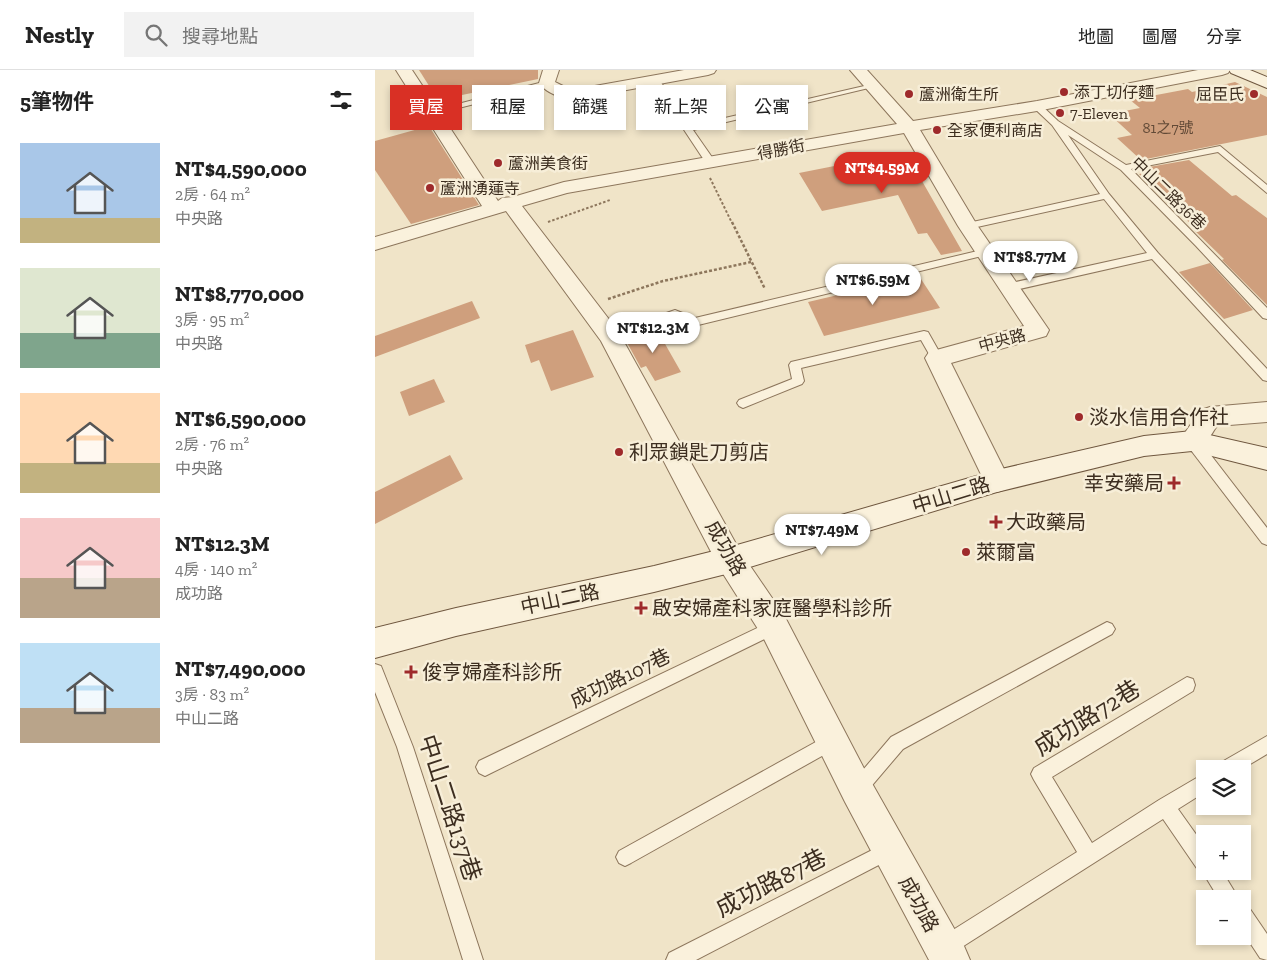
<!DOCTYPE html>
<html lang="zh-TW">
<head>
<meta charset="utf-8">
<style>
	body { margin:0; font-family:"Zilla Slab","Noto Sans TC",serif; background:#f2f2f2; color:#222; height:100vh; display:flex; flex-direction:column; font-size:19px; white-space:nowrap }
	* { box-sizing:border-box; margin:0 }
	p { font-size:16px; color:#767676 }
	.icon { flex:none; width:28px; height:28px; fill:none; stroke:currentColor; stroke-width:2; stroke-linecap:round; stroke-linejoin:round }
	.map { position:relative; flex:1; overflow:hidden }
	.drawer { display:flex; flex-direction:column; background:#fff; width:375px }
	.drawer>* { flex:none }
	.guide { position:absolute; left:15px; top:15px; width:475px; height:45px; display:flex; gap:10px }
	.tools { position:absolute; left:821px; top:690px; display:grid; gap:10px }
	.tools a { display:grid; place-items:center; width:55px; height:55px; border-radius:0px; background:#fff; box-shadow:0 2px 8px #0003; font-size:25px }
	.price { position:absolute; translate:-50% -42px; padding:0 11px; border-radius:18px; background:#fff; color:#222; font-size:16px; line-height:32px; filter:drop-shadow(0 1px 2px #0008) }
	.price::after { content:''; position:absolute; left:50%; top:30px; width:15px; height:11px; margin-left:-8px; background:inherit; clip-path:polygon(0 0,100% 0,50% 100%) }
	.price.active { background:#d93025; color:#fff }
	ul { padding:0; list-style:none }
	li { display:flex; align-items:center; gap:15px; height:125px; padding:0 20px }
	li span { display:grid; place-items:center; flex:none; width:140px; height:100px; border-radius:0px; color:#555 }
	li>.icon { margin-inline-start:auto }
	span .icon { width:60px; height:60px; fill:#fffc; stroke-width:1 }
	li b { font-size:21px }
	h2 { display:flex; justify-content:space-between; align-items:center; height:60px; padding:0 20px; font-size:21px }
	.pill { padding:0 18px; border-radius:0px; background:#fff; box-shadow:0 2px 8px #0003; font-size:18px; line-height:45px }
	.pill.active { background:#d93025; color:#fff }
	header { display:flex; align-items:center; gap:30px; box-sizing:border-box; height:70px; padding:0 25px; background:#fff; border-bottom:1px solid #e0e0e0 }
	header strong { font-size:24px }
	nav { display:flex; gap:28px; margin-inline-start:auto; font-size:18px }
	.search { width:350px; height:45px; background:#f2f2f2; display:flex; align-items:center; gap:12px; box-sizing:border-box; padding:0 18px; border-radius:0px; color:#767676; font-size:19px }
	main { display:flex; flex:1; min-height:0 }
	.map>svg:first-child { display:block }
</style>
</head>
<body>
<header>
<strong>Nestly</strong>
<div class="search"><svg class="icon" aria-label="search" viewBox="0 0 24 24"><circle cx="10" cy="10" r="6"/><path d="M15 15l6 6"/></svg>搜尋地點</div>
<nav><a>地圖</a><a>圖層</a><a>分享</a></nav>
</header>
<main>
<section class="drawer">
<h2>5筆物件<svg class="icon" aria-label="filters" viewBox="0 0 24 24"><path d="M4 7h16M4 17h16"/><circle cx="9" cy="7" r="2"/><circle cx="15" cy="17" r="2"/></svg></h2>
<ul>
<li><span style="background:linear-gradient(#a9c7e8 75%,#c2b280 0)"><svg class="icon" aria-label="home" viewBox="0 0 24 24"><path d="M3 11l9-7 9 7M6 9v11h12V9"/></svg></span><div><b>NT$4,590,000</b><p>2房 · 64 m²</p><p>中央路</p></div></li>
<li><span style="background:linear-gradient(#dfe7d0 65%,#7fa58c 0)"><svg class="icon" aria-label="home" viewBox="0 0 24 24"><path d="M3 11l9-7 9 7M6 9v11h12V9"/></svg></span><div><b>NT$8,770,000</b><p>3房 · 95 m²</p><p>中央路</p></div></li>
<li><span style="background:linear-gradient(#ffd9b3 70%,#c2b280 0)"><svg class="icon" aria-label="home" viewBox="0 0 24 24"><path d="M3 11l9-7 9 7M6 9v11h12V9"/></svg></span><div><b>NT$6,590,000</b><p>2房 · 76 m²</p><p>中央路</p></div></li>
<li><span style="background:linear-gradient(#f6c9c9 60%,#b9a48a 0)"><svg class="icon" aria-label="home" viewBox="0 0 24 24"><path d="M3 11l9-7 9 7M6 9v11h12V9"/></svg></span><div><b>NT$12.3M</b><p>4房 · 140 m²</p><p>成功路</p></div></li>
<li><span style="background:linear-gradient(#bfe0f5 65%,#b9a48a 0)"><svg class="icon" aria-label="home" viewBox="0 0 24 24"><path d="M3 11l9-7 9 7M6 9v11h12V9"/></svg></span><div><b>NT$7,490,000</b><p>3房 · 83 m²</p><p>中山二路</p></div></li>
</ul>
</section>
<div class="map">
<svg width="892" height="890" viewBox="0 0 892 890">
	<rect width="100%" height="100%" fill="#f0e4c8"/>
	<!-- building -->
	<g fill="#cf9f7d">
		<path d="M44,0H163V9L63,30Z"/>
		<path d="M860,12L892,27V65L766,90L742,68L757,65L734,44L765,38L755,30L813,19L817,22Z"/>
		<path d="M54,56L104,135L36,154L0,100V71Z"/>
		<path d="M515,85L525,98L539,97L587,181L566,185L552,163L543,164L523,125L447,141L424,103Z"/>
		<path d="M814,90L857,126L861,125L892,148V235L847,190L849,189L816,157H819L764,104L778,101L774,97Z"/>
		<path d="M835,193L878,240L849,249L804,202Z"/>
		<path d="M544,206L565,238L449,266L433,232Z"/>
		<path d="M97,231L105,248L0,287V266Z"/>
		<path d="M281,258L306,302L280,311L271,296L266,298L250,269Z"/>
		<path d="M198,260L219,307L176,321L164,290L156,293L150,275Z"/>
		<path d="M59,309L70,332L34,346L25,322Z"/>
		<path d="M75,385L88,409L0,454V422Z"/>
	</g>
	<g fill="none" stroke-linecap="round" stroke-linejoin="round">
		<!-- lane casing -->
		<g stroke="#8d765c" stroke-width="2">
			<g id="lane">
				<path d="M277,8H283L315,56L498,14L502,16L318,60L341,93L336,96L331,93L276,10Z"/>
				<path d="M172,11L176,13L175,15L56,45L52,42Z"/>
				<path d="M659,34H665L683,51L751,95L845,76L892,115V123L843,82L756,99L892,238V249L888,248L821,176L746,100L693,65L734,124L783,183L892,299V311L888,310L777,189L636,221L632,220L631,217L632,214L636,213L772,183L729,129L593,159L590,158V154L593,153L725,124L677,55L659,38Z"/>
				<path d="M611,179L615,180L616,182L615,184L319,256L300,248L235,271L229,267L231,264L300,240L320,248Z"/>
				<path d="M549,261L553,262L566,285L568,288L566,291H558L546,270L426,298L429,311L427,314L368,338L364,336L362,333L364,330L417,309L414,295L416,292Z"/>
				<path d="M817,366L822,367L892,458V475L887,473L812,375L811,371L812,367Z"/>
				<path d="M399,550L404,552L407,557L404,562L116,703L110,706L104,703L101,697L104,691Z"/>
				<path d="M732,552L737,554L740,559L737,564L528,679L488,726L482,729L476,726L473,720L476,714L516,667Z"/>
				<path d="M0,594L6,596L38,677L108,890H88L22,677L0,622Z"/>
				<path d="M812,607L818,609L820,615L818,621L677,707L717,773L784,730L830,703V722L803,739L830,777V801H847L864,829H844L827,801L823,800L788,749L576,884L569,887L562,884L559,877L562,870L702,782L659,710L656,704L659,698Z"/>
				<path d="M457,663L463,665L465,671L463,677L256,793L250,796L244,793L241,787L244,781Z"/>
				<path d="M892,666V684L867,699H843L845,693Z"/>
				<path d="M515,771L521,774L524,780L521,786L321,890H291L294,883Z"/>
				<path d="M868,836L875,839L892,864V890L885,888L868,862Z"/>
			</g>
		</g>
		<!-- street casing -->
		<g stroke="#8d765c" stroke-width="2">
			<g id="street">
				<path d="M21,0H37L123,131L127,128L138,127L189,112L522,54L475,0H492L538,51L662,31L823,0H855L853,3L847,5L662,41L545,60L602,155L674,260L671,266L576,293L635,411L631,419L622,422L613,419L550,288L554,282L649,256L583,156L529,63L192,123L147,136L243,261L365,481L410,547L494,708L589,876L595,890H554L470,732L388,567L345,499L226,271L131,141L0,180V167L107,136Z"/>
				<path d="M168,0H184L180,12L194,19H203L309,0H341L339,3L333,5L203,29C189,29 173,25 164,13Z"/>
				<path d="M892,332V352L842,356C832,370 828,385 808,378L804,371L826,340L835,337Z"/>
			</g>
		</g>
		<!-- secondary casing -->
		<g stroke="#6f573f" stroke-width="2">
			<g id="secondary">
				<path d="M854,0H875L892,7V18L856,3Z"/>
				<path d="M817,361L892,378V400L817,381L769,386L622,422L355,503L279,522L81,566L0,588V558L81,538L279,496L355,477L622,400L769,366Z"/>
			</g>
		</g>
		<!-- path-far1 -->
		<g stroke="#8d765c" stroke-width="2" stroke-dasharray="2.5 2" stroke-linecap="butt">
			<path d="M335,108L357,153"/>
			<path d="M173,152L235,130"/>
		</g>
		<!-- path -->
		<g stroke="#8d765c" stroke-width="2.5" stroke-dasharray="3 2" stroke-linecap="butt">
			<path d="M357,152L390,219"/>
			<path d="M233,229L288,211L376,192"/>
		</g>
		<!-- lane -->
		<use href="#lane" fill="#faf1dc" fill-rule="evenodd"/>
		<!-- street -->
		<use href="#street" fill="#faf1dc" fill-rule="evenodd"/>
		<!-- secondary -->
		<use href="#secondary" fill="#faf1dc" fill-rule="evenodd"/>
	</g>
	<!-- markers -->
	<g fill="#9e2a2b" stroke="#f7eed8" stroke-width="2">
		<circle cx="689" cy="22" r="5"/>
		<circle cx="534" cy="24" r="5"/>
		<circle cx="879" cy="24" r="5"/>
		<circle cx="685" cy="43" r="5"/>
		<circle cx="562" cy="60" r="5"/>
		<circle cx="123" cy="93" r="5"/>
		<circle cx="55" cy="118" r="5"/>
		<circle cx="704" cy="347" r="5"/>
		<circle cx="244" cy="382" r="5"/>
		<path d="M796.5 405.5h5v5h5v5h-5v5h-5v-5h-5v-5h5z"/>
		<path d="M618.5 444.5h5v5h5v5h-5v5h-5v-5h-5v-5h5z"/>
		<circle cx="591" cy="482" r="5"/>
		<path d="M263.5 530.5h5v5h5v5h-5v5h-5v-5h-5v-5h5z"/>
		<path d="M33.5 594.5h5v5h5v5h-5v5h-5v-5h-5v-5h5z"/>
	</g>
	<g text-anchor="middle" stroke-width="5" stroke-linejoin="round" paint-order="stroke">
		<!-- far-number labels -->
		<g font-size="15" fill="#624a37">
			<text x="793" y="63">81之7號</text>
		</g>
		<!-- far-poi labels -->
		<g font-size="16" fill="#3d2e20" stroke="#f7eed8" text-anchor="start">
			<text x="699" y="28">添丁切仔麵</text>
			<text x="544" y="30">蘆洲衛生所</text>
			<text x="869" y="30" text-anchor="end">屈臣氏</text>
			<text x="695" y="49">7-Eleven</text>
			<text x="572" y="66">全家便利商店</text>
			<text x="133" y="99">蘆洲美食街</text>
			<text x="65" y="124">蘆洲湧蓮寺</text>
		</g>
		<!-- far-street labels -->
		<g font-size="16" fill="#3d2e20" stroke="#f7eed8">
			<text transform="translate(406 79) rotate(-11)" y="6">得勝街</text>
			<text transform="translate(794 123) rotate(44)" y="6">中山二路36巷</text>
			<text transform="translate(627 270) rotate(-15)" y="6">中央路</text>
		</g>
		<!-- poi labels -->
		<g font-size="20" fill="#3d2e20" stroke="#f7eed8" text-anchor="start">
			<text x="714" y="354">淡水信用合作社</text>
			<text x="254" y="389">利眾鎖匙刀剪店</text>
			<text x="789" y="420" text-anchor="end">幸安藥局</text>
			<text x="631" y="459">大政藥局</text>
			<text x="601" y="489">萊爾富</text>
			<text x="277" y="545">啟安婦產科家庭醫學科診所</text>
			<text x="47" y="609">俊亨婦產科診所</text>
		</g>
		<!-- street labels -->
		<g font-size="20" fill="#3d2e20" stroke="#f7eed8">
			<text transform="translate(576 425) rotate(-17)" y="7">中山二路</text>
			<text transform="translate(351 478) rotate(60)" y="7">成功路</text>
			<text transform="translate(185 529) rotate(-12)" y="7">中山二路</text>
			<text transform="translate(245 608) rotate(-26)" y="7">成功路107巷</text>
			<text transform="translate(544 834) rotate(61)" y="7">成功路</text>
		</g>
		<!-- near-street labels -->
		<g font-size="24" fill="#3d2e20" stroke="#f7eed8">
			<text transform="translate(712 648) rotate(-32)" y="8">成功路72巷</text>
			<text transform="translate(75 738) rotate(72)" y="8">中山二路137巷</text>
			<text transform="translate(396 813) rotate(-27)" y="8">成功路87巷</text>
		</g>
	</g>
</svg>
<div class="tools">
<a><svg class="icon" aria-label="layers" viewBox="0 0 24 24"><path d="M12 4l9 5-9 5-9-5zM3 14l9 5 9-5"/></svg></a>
<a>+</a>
<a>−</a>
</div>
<b class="price active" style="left:507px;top:124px">NT$4.59M</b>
<b class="price" style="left:655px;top:213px">NT$8.77M</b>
<b class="price" style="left:498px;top:236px">NT$6.59M</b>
<b class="price" style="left:278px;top:284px">NT$12.3M</b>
<b class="price" style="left:447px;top:486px">NT$7.49M</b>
<div class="guide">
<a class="pill active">買屋</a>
<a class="pill">租屋</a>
<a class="pill">篩選</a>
<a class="pill">新上架</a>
<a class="pill">公寓</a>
</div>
</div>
</main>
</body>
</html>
